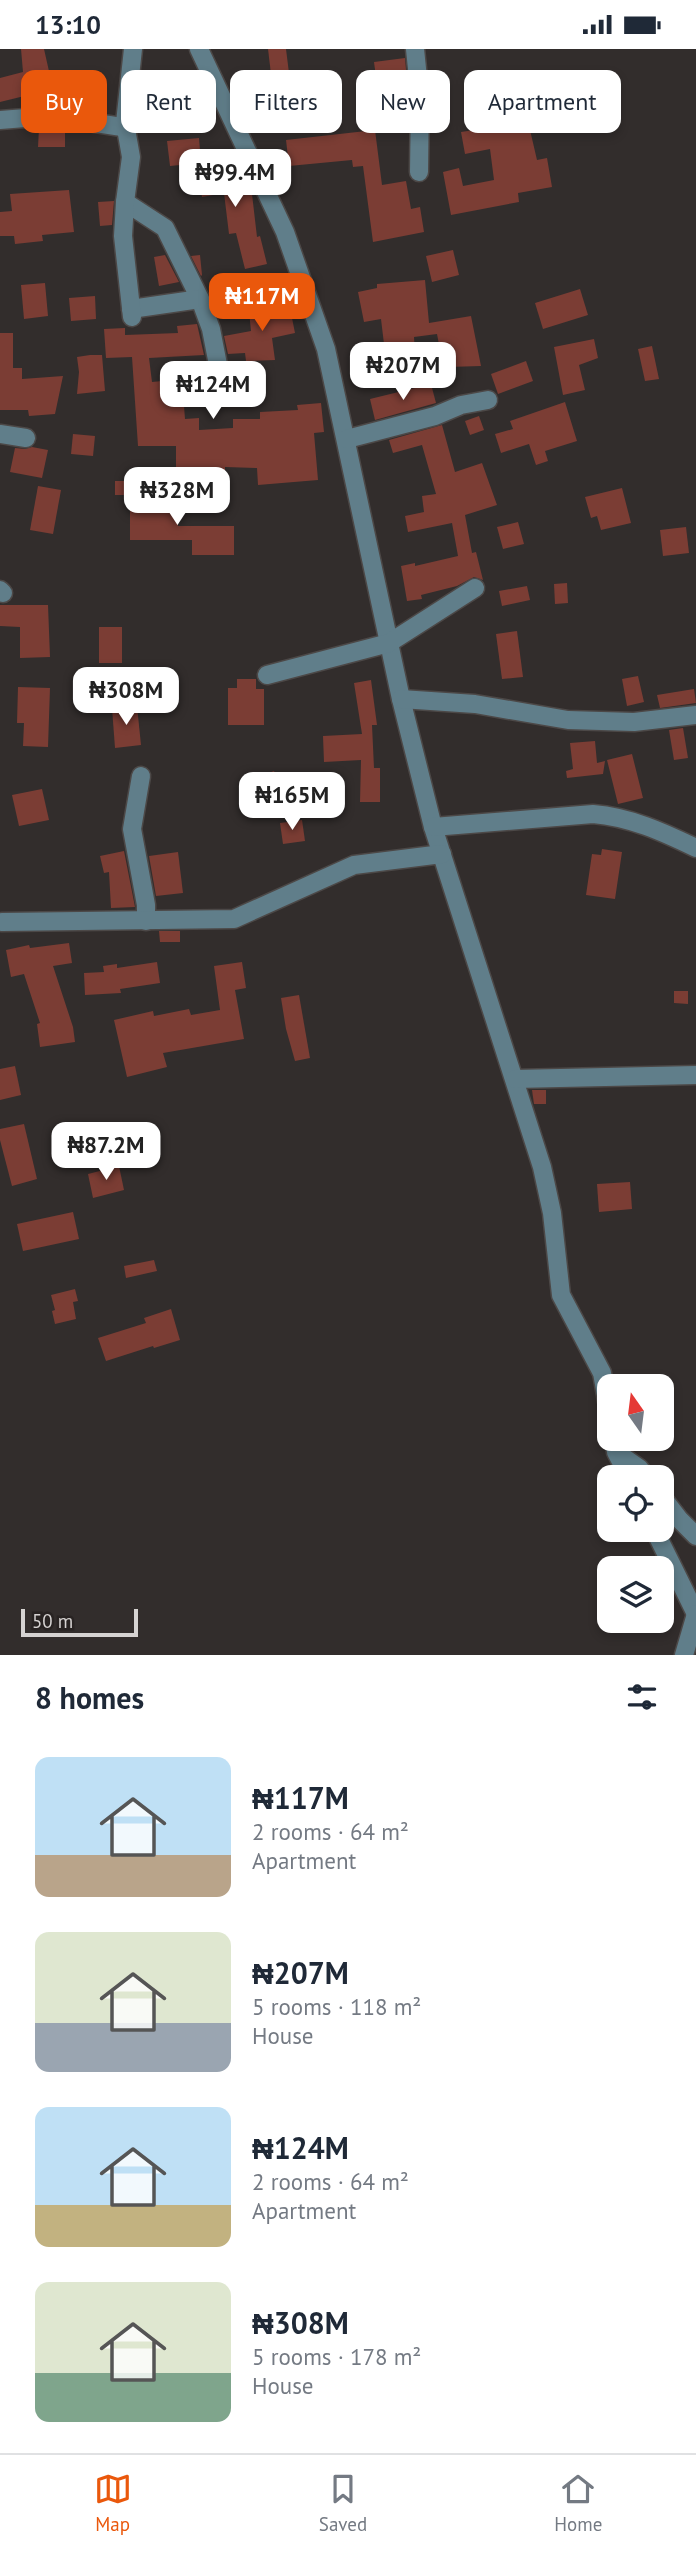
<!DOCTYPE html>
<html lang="en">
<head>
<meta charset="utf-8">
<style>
	body { margin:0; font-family:"PT Sans",sans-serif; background:#f2f2f3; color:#1f2937; height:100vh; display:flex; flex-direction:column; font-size:26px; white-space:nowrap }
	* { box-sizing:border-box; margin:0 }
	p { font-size:23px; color:#747a83 }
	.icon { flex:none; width:38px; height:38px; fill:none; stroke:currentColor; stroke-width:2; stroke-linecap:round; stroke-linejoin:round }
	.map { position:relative; height:1606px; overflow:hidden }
	.details { display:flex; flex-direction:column; background:#fff; flex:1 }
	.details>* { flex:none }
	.top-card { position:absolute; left:21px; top:21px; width:654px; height:63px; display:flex; gap:14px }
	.needle { width:46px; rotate:346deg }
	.buttons { position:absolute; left:597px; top:1325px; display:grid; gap:14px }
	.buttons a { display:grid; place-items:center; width:77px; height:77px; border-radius:14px; background:#fff; box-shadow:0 4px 10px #0003; font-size:35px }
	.scale { position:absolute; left:21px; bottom:18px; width:117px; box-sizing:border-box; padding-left:7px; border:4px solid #d6d3d2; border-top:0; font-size:19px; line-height:24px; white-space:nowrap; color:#d6d3d2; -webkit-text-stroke:5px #282322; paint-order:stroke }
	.price { position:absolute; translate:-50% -60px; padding:0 16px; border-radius:14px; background:#fff; color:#222; font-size:23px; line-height:46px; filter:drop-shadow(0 2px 4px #0008) }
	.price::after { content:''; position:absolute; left:50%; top:42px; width:21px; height:16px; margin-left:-10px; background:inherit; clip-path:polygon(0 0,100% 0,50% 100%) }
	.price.on { background:#ea580c; color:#fff }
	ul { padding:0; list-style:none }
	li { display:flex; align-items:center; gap:21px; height:175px; padding:0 35px }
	li span { display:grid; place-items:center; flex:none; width:196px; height:140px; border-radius:14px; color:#555 }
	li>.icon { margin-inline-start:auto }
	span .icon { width:84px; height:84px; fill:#fffc; stroke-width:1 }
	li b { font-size:30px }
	h2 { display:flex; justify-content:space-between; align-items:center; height:84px; padding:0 35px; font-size:30px }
	.chip { padding:0 24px; border-radius:14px; background:#fff; box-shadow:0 4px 10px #0003; font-size:24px; line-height:63px }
	.chip.on { background:#ea580c; color:#fff }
	.status { display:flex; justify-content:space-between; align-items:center; height:49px; padding:0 35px; background:#fff; direction:ltr }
	.status svg { height:19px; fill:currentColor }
	.tab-bar { display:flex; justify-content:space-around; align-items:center; height:98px; border-top:2px solid #e0e1e3; background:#fff; font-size:19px; color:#747a83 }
	.tab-bar a { display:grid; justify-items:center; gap:4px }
	.tab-bar .on { color:#ea580c }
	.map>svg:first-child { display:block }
</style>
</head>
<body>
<div class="status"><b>13:10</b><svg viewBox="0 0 49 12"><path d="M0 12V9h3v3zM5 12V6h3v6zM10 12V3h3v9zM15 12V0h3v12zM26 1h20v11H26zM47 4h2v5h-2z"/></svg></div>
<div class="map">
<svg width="696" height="1606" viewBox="0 0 696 1606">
	<rect width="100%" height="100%" fill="#322d2c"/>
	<!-- building -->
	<g fill="#7b3d34">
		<path d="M21,0H44L53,40L0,53V29L23,23Z"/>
		<path d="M268,0H286L292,48L274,50Z"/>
		<path d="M405,9L407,32L377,36L374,13Z"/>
		<path d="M527,68L537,111L547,109L552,138L518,144L519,153L451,166L443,123L459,119L463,137L494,131L490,100L465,105L461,83L500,77Z"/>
		<path d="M50,78L65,81V98H38L39,79Z"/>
		<path d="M375,81L382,136L406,132L411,160L420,158L424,183L373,193L363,117L353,118L352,111L289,117L286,91Z"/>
		<path d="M199,89L201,114L170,117L167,92Z"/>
		<path d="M236,112L241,146L252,145L257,188L260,187L267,215L245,220L236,184L229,185L224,144L202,148L197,118Z"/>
		<path d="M69,141L74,183L42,186L43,192L15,195L14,187H0V163L12,162L10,145Z"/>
		<path d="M114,152L112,176L100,177L98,153Z"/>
		<path d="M453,201L459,226L432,233L426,207Z"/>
		<path d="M165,206L179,233L159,237L154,208Z"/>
		<path d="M200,206L202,226L201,227L191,207Z"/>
		<path d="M425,231L429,274L471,267L481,317L448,318L446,300L440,301L437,285L414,288L416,320L370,322L369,296L384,295L381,270L364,273L358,243L377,239V235Z"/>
		<path d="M45,234L48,267L24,270L21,236Z"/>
		<path d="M580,240L588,266L543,280L535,254Z"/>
		<path d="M95,247L96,270L71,272L69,249Z"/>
		<path d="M289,254L295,284L272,289L275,311L246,312L245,304L228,305L224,287L251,282L249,262L272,260L271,257Z"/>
		<path d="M197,275L204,306L149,309L152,333L182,330L185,370L199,369V381L233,379V370H260V363L298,361L297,356L321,354L324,383L314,384L318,431L258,436L257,419L225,418V438H176V397H138L132,308L106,309L104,280L125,279V286L178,284L177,277Z"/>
		<path d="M0,284H13V319H22V330L63,327L55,365L29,367L28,361H0Z"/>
		<path d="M594,290L598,309L579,316L585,341L563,346L554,298Z"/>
		<path d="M652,297L659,330L645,332L638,300Z"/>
		<path d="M90,306H102L105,342L77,345L79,323L77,308Z"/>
		<path d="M526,312L533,332L498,345L491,325Z"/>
		<path d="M431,335L436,354L375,371L370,350Z"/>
		<path d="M565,353L577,392L545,402L548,412L536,416L529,395L501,404L495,385L513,380L510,372Z"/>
		<path d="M479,367L484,381L470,386L465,372Z"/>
		<path d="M442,376L455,423L482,414L497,456L465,466L472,504L476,503L483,531L474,528L457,537L421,546L422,550L407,552L401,517L415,514V517L458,507L452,474L408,483L405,467L424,463L422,447L436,445L422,396L393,404L389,391Z"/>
		<path d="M73,385L95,387L93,407L71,405Z"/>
		<path d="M32,398L48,401L42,429L10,423L15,399L25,400Z"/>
		<rect x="115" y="432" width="13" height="14"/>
		<path d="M38,437L61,441L53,485L30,481Z"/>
		<path d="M622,439L631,474L601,481L597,467L591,469L585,448Z"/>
		<path d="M130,449H178V477H234V506H192V491H130Z"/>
		<path d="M518,473L524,495L503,500L497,478Z"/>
		<path d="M686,478L689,504L663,507L660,481Z"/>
		<path d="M567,534L568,554L555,555L554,535Z"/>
		<path d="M527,537L530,551L502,557L499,542Z"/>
		<path d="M0,556H48L50,608L20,609V578L0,577Z"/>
		<rect x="99" y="578" width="23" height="36"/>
		<path d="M517,582L523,628L502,630L496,585Z"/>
		<path d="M638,627L644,653L627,657L622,630Z"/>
		<path d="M237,630H256V640H264V676H228V639H237Z"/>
		<path d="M371,631L377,676H372L374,719H380V753H360L361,711L324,713L323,687L362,685L354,634Z"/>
		<path d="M18,638L50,639L48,698L23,697L24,674H17Z"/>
		<path d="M694,640L696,654L660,659L657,646Z"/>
		<path d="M137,657L141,696L115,699L112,659Z"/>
		<path d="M683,679L688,709L674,711L669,681Z"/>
		<path d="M595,692L597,714L605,712L603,725L567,729L566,722L573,720L570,694Z"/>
		<path d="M632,705L643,749L618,755L607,711Z"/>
		<path d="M274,722L283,743L271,747L263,726Z"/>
		<path d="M42,740L49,771L19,777L12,746Z"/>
		<path d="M302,771L305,792L283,795L280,774Z"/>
		<path d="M602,800L622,803L615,850L586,846L592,805L601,806Z"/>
		<path d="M124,802L135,858L111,859L109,823L104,824L100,807Z"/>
		<path d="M178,803L183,844L156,847L149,807Z"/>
		<path d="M159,882H180V893H160Z"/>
		<path d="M69,894L72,914L53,917L73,978L75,993L40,998L37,975L40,974L24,925L11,928L6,901L29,896L30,899Z"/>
		<path d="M157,913L160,934L120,940L121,944L85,946L84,924L104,923L103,917L117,915V919Z"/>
		<path d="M242,913L246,939L235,941L244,990L163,1004L167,1018L127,1028L114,971L153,962L154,967L189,960L191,966L220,961L214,917Z"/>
		<path d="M674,942H688V955L674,954Z"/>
		<path d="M299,946L310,1009L295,1012L286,980L281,949Z"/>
		<path d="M15,1017L21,1046L0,1051V1020Z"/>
		<path d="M532,1041H546V1055H534Z"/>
		<path d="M24,1075L37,1130L12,1137L0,1091V1080Z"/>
		<path d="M119,1117L124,1141L93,1149L88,1125Z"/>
		<path d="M630,1133L632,1160L599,1163L597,1135Z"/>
		<path d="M73,1163L79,1190L23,1202L17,1175Z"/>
		<path d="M154,1211L157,1222L126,1229L124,1217Z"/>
		<path d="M75,1240L78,1252L73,1253L76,1270L55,1275L52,1262L55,1261L51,1246Z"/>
		<path d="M171,1260L180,1291L154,1299L153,1297L106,1312L98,1289L146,1274L144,1269Z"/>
	</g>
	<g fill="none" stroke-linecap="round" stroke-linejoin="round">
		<!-- minor casing -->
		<g stroke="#4c4847" stroke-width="21">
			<g id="minor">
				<path d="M199,0L285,183L326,300L401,650L433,778L542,1118L552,1164L561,1246L602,1324L609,1363"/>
				<path d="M415,0L420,49L419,123"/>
				<path d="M0,71L50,67L122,78L125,74"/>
				<path d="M125,153L165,179L200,250L211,280L219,321"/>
				<path d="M131,260L200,250"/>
				<path d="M132,268L123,187L125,153L131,108L125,74L133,0"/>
				<path d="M0,385L26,389"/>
				<path d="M347,390L435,367L461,356L488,351"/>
				<path d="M0,541L3,544"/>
				<path d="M267,626L389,594L475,539"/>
				<path d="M401,650L475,655L568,671L634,673L696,666"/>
				<path d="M141,727L132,780L146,856V872"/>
				<path d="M433,778L593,765C630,768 663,783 696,799"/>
				<path d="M2,873L234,870L354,816L442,805"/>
				<path d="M515,1030L696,1026"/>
				<path d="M614,1390L616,1403L629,1428"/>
				<path d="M619,1405L639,1419L646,1428"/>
				<path d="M662,1448L679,1470L696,1487"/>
				<path d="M654,1480L696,1565"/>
				<path d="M684,1606L696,1565"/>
			</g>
		</g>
		<!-- minor -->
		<use href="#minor" stroke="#607e8a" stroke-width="18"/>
	</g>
</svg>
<div class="buttons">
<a><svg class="needle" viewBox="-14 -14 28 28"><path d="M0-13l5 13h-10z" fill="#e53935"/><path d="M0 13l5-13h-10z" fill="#747a83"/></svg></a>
<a><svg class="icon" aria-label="locate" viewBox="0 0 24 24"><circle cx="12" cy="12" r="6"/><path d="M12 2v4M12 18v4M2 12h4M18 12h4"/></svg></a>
<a><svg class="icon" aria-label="layers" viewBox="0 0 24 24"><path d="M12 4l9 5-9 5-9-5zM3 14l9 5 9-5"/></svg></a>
</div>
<div class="scale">50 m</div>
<b class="price" style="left:235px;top:160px">₦99.4M</b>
<b class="price on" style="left:262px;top:284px">₦117M</b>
<b class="price" style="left:403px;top:353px">₦207M</b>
<b class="price" style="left:213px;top:372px">₦124M</b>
<b class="price" style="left:177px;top:478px">₦328M</b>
<b class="price" style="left:126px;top:678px">₦308M</b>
<b class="price" style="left:292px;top:783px">₦165M</b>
<b class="price" style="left:106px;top:1133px">₦87.2M</b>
<div class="top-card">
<a class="chip on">Buy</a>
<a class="chip">Rent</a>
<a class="chip">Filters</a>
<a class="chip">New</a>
<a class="chip">Apartment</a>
</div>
</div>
<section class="details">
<h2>8 homes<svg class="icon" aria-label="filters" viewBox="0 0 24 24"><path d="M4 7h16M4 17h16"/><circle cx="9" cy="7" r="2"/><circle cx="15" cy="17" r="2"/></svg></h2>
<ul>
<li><span style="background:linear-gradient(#bfe0f5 70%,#b9a48a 0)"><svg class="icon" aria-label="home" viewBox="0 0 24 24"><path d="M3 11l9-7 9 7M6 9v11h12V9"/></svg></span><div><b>₦117M</b><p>2 rooms · 64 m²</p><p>Apartment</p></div></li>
<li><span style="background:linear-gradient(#dfe7d0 65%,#9aa5b1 0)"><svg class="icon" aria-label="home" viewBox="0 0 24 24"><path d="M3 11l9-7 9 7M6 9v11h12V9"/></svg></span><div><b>₦207M</b><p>5 rooms · 118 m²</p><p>House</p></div></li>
<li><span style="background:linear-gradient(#bfe0f5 70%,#c2b280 0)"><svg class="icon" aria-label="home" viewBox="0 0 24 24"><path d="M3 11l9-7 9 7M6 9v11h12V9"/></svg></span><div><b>₦124M</b><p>2 rooms · 64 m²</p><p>Apartment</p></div></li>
<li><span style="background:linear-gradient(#dfe7d0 65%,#7fa58c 0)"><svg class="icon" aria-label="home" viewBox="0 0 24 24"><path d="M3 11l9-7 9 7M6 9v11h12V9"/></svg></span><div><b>₦308M</b><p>5 rooms · 178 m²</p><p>House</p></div></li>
</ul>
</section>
<nav class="tab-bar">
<a class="on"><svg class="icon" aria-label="map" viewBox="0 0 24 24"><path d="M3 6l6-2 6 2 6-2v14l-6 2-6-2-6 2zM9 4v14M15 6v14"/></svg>Map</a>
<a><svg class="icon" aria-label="saved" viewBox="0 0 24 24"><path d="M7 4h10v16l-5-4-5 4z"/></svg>Saved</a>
<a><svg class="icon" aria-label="home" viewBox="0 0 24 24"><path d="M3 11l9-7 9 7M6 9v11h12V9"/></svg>Home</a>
</nav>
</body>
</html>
